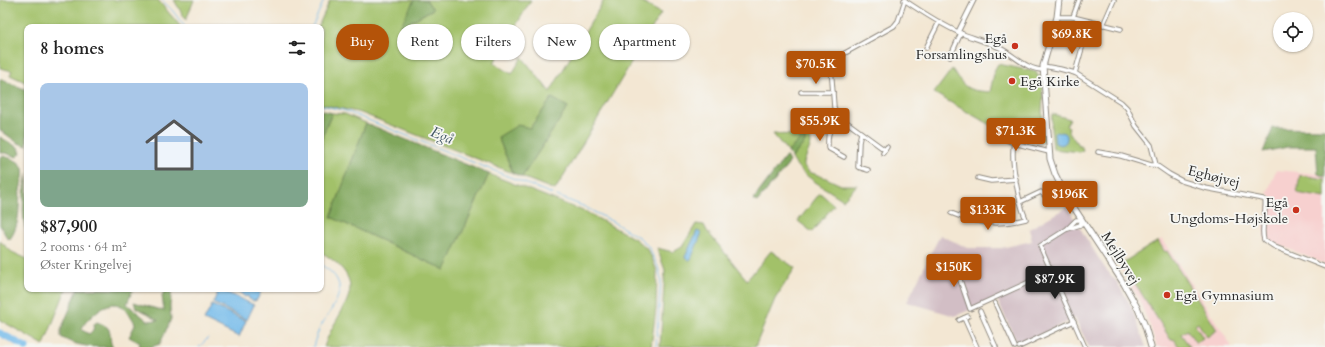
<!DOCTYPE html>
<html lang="en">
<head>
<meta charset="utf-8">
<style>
	body { margin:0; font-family:Cardo,serif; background:#f6f6f6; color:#222; height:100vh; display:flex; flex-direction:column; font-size:15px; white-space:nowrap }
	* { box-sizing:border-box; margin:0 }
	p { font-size:13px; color:#767676 }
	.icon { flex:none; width:22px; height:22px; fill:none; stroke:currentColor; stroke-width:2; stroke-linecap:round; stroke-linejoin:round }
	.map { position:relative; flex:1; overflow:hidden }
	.panel { position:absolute; left:24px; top:24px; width:300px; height:268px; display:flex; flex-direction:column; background:#fff; border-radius:8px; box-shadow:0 1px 3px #0004 }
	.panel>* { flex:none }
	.guide { position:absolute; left:336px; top:24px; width:380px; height:36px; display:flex; gap:8px }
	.buttons { position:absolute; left:1273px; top:12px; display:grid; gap:8px }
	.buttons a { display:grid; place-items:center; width:40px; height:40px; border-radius:50%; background:#fff; box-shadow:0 1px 3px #0004; font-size:20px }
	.price { position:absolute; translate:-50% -34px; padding:0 9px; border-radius:4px; background:#b45309; color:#fff; font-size:13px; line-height:26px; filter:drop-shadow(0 1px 2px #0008) }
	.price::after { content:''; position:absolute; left:50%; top:24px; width:12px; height:9px; margin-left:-6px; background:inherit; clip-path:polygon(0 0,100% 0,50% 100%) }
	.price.active { background:#222; color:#fff }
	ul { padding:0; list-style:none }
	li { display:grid; align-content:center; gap:8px; height:212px; padding:0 16px }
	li+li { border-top:1px solid #e0e0e0 }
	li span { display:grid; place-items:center; height:124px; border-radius:8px; color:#555 }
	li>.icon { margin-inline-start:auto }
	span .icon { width:72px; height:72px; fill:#fffc; stroke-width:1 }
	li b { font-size:17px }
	h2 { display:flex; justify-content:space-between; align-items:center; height:48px; padding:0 16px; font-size:17px }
	.tag { padding:0 14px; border-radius:18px; background:#fff; box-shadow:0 1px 3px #0004; font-size:14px; line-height:36px }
	.tag.active { background:#b45309; color:#fff }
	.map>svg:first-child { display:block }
</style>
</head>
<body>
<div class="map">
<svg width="1325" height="347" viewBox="0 0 1325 347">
	<rect width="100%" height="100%" fill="#f6f6f2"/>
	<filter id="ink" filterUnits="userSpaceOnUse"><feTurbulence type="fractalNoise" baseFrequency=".025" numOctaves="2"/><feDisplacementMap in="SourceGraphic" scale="8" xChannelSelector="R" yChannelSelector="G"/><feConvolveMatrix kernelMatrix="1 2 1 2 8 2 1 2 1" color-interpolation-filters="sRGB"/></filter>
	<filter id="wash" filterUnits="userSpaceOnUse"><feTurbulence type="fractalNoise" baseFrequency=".012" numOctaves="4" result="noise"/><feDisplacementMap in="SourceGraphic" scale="16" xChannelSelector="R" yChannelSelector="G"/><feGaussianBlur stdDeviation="0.9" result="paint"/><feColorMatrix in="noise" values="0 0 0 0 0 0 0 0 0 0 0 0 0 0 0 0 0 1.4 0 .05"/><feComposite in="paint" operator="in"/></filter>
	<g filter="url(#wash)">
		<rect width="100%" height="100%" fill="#f3e7d3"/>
		<!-- built -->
		<g fill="#f7d0cf">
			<path d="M1276,170L1318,174L1325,173V264L1265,239L1264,235V225L1271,195L1267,194Z"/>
			<path d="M1162,239L1222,331L1232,347H1157L1151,328L1139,300L1119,265Z"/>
		</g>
		<!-- industrial -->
		<path fill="#d2bec5" d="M1067,207L1104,267L1117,282L1131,306L1146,347H1089L1075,318L1018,345L997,299L955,316L907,302L940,235L968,248H1001L1032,241L1029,229Z"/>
		<!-- green -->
		<g fill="#a2c169" stroke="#66764a">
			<path d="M0,0H158L181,27H27V83L10,75L12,71L0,68Z"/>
			<path d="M174,0H194L186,20Z"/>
			<path d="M330,0H414L401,27L433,9L426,0H531L494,63L512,74L522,57L550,92L604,0H637L661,13L555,190L522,177L568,107L552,98L530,128L498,137L513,173L361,113L321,104V27H318Z"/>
			<path d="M998,64L1037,72V76H1041L1043,98L1042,111L1045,141L1043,142L1012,134L992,126L934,93L952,69C966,89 965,90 990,92L995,69Z"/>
			<path d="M332,113L345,114L366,123L331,217L445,270L489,174L588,213L635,239L646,248L651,256L657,271L656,309L651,347H324C338,305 376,286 321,252V139Z"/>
			<path d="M1052,114L1070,119L1066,125L1069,127L1068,130L1078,145H1081L1083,150L1079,152L1053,149L1051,129Z"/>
			<path d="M805,124L806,125L811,124L812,129L801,132L800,128H803L802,125Z"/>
			<path d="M807,133L810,135L811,144L804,162V166L809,172L826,178L841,185H857L843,200C828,189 800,176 792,158L805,142L802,137L788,152L773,134L800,135Z"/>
			<path d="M1300,175L1325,179V198L1297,193Z"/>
			<path d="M820,193L834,205L812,232L798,221Z"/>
			<path d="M696,224L704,225L707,231L747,280L771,251L795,268L775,299L755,347H660L665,270L657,248L673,252L682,247Z"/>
			<path d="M0,241L12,252L27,259V289H66L44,345L0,320Z"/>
			<path d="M1158,241L1165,252L1167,251L1217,330L1207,337L1198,323L1195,325L1203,338L1196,343L1187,330L1181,334L1190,347H1179L1174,339L1171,340L1122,263Z"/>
		</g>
		<!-- forest -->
		<g fill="#81a75d" stroke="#566944">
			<path d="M414,0H426L433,9L400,27Z"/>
			<path d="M0,79L27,90V146L18,143L0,130Z"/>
			<path d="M552,98L568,107L522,177L513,173L498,137L518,125L530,128Z"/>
			<path d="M321,110L332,113L321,139Z"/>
			<path d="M366,123L489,174L445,270L331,217Z"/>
			<path d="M1273,128L1325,129V177L1318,174L1316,147H1288L1263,152Z"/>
			<path d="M0,137L19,148L21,153L17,157L5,153H0Z"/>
			<path d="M802,137L805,138V142L792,158L788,152Z"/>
			<path d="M3,156C10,158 18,160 22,166C26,174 21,183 20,191C19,206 20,226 10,239L7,238L0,225V157Z"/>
			<path d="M786,156L789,162L788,165L757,202L753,200Z"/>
			<path d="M27,173V233C20,215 24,192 27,173Z"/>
			<path d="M78,289H133L127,304L148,321L158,320L147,313L136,308L134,302L164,311L162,296L165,289H172L170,306L171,319L160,344L151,347H139L140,343L129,337L135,325C134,320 132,318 129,314C118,296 102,306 91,317C87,321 83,324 82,330L89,334L93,330L94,324L97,322C100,323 104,325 107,327C113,333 108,341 113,347C93,347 76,347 61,337V330Z"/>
		</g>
		<!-- water -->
		<g fill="#72baea" stroke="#4e728a">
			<path d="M1056,131L1064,133L1067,136C1068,144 1061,147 1055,143L1054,133Z"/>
			<path d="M697,231L701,233V235L691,259L689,260L685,258V257Z"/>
			<path d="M219,289L254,305L247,320L213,303Z"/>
			<path d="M231,289H262L257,300L254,301L249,299L248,296L245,297L239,292L231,291Z"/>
			<path d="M212,305L246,321L239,337L204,320Z"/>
		</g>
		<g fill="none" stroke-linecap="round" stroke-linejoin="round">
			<!-- stream -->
			<g stroke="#72baea" stroke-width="1">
				<path d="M162,0L172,10L185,27"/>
				<path d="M312,27L324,0"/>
				<path d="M321,105L346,111L363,118L552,194"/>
				<path d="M557,196L583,206L613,222L640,238L648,246L658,267L661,279L656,347"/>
				<path d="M199,347L208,338"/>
				<path d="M313,347C315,339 318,331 322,324C328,314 344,295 338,282C335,274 328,269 321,265"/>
			</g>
			<!-- river -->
			<path stroke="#72baea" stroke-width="7" d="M0,333L26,347"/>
		</g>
	</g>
	<g filter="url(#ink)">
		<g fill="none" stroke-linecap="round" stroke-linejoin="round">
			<!-- street casing -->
			<g stroke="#8f897f" stroke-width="5.5">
				<g id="street">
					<path d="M904,0C922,12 940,24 960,33C973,38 987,42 1000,48C1014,55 1027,70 1043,70"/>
					<path d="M1057,17H1073L1121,29"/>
					<path d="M1073,17L1079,0"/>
					<path d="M1103,25L1114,0"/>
					<path d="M958,32L974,0"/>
					<path d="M1071,35L1082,39L1084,41L1075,73"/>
					<path d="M926,48L939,22"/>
					<path d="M950,57L961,33"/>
					<path d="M1043,66L1060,69L1075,73L1121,102L1127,108L1136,126L1151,145L1156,165L1169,174L1182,181L1205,188L1263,199L1265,200C1267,213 1260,227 1264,240L1275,247L1325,267"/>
					<path d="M801,92H833"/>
					<path d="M843,119C839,124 836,124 832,128C827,132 828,142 828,148L844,157"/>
					<path d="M861,133L859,142L858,167L868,170"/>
					<path d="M989,133L1014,143L1049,152"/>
					<path d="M885,150L837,115L834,107L831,67L832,64L836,58L894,26L898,21L905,0"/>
					<path d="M1098,152L1121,156L1151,165H1156"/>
					<path d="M883,153L887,147"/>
					<path d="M978,178L991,181L1016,179"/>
					<path d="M1020,202L1041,192L1044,195"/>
					<path d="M951,213C976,224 1000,226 1026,219C1019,204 1010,160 1014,143"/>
					<path d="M1082,220H1076L1067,229L1040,246L1085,347"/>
					<path d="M1068,229L1080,225L1082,220"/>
					<path d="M963,275L959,277L970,309L1051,272"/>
					<path d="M995,303L1015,347"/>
					<path d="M980,311L996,347"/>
					<path d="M964,318L977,347"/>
					<path d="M959,320L968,316"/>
					<path d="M1019,347L1074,321"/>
				</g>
			</g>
			<!-- secondary casing -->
			<g stroke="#8f897f" stroke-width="7">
				<path id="secondary" d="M1059,0L1057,17L1043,66L1050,159L1055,174L1065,194L1124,284L1138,309L1145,326L1151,347"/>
			</g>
			<!-- street -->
			<use href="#street" stroke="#fff" stroke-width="3.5"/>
			<!-- secondary -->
			<use href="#secondary" stroke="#fff" stroke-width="5"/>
		</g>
	</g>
	<!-- markers -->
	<g fill="#c8321e" stroke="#f6f6f2" stroke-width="1.5">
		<circle cx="1015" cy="46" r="4"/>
		<circle cx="1012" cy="81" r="4"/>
		<circle cx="1296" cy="210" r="4"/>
		<circle cx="1167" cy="295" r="4"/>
	</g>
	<g text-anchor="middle" stroke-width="3.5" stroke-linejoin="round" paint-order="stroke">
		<!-- poi labels -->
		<g font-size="14" fill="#2b2b2b" stroke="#f6f6f2" text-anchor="end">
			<text x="1007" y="43">Egå<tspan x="1007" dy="16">Forsamlingshus</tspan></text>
			<text x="1020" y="86" text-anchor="start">Egå Kirke</text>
			<text x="1288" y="207">Egå<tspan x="1288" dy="16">Ungdoms-Højskole</tspan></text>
			<text x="1175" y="300" text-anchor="start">Egå Gymnasium</text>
		</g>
		<!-- street labels -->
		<g font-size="14" fill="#2b2b2b" stroke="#f6f6f2">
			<text transform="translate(1214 176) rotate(14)" y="5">Eghøjvej</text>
			<text transform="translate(1121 258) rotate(58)" y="5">Mejlbyvej</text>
		</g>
		<!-- water labels -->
		<g font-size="15" font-style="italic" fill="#405664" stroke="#f6f6f2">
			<text transform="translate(442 135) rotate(22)" y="5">Egå</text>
		</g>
	</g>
</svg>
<div class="buttons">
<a><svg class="icon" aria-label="locate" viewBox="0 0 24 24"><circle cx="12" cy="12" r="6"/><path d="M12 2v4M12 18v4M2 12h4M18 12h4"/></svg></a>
</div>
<b class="price" style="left:1072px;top:55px">$69.8K</b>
<b class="price" style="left:816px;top:85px">$70.5K</b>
<b class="price" style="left:820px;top:142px">$55.9K</b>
<b class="price" style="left:1016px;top:152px">$71.3K</b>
<b class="price" style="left:1070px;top:215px">$196K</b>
<b class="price" style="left:988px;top:231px">$133K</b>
<b class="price" style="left:954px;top:288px">$150K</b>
<b class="price active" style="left:1055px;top:300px">$87.9K</b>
<div class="guide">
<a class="tag active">Buy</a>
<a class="tag">Rent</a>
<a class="tag">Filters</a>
<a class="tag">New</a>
<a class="tag">Apartment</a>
</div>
<section class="panel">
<h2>8 homes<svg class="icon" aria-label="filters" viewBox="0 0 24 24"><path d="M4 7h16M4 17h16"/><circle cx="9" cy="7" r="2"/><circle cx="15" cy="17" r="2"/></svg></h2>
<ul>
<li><span style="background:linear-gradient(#a9c7e8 70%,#7fa58c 0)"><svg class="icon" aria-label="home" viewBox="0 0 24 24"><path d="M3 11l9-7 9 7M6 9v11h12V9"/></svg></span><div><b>$87,900</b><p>2 rooms · 64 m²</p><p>Øster Kringelvej</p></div></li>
</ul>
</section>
</div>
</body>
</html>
